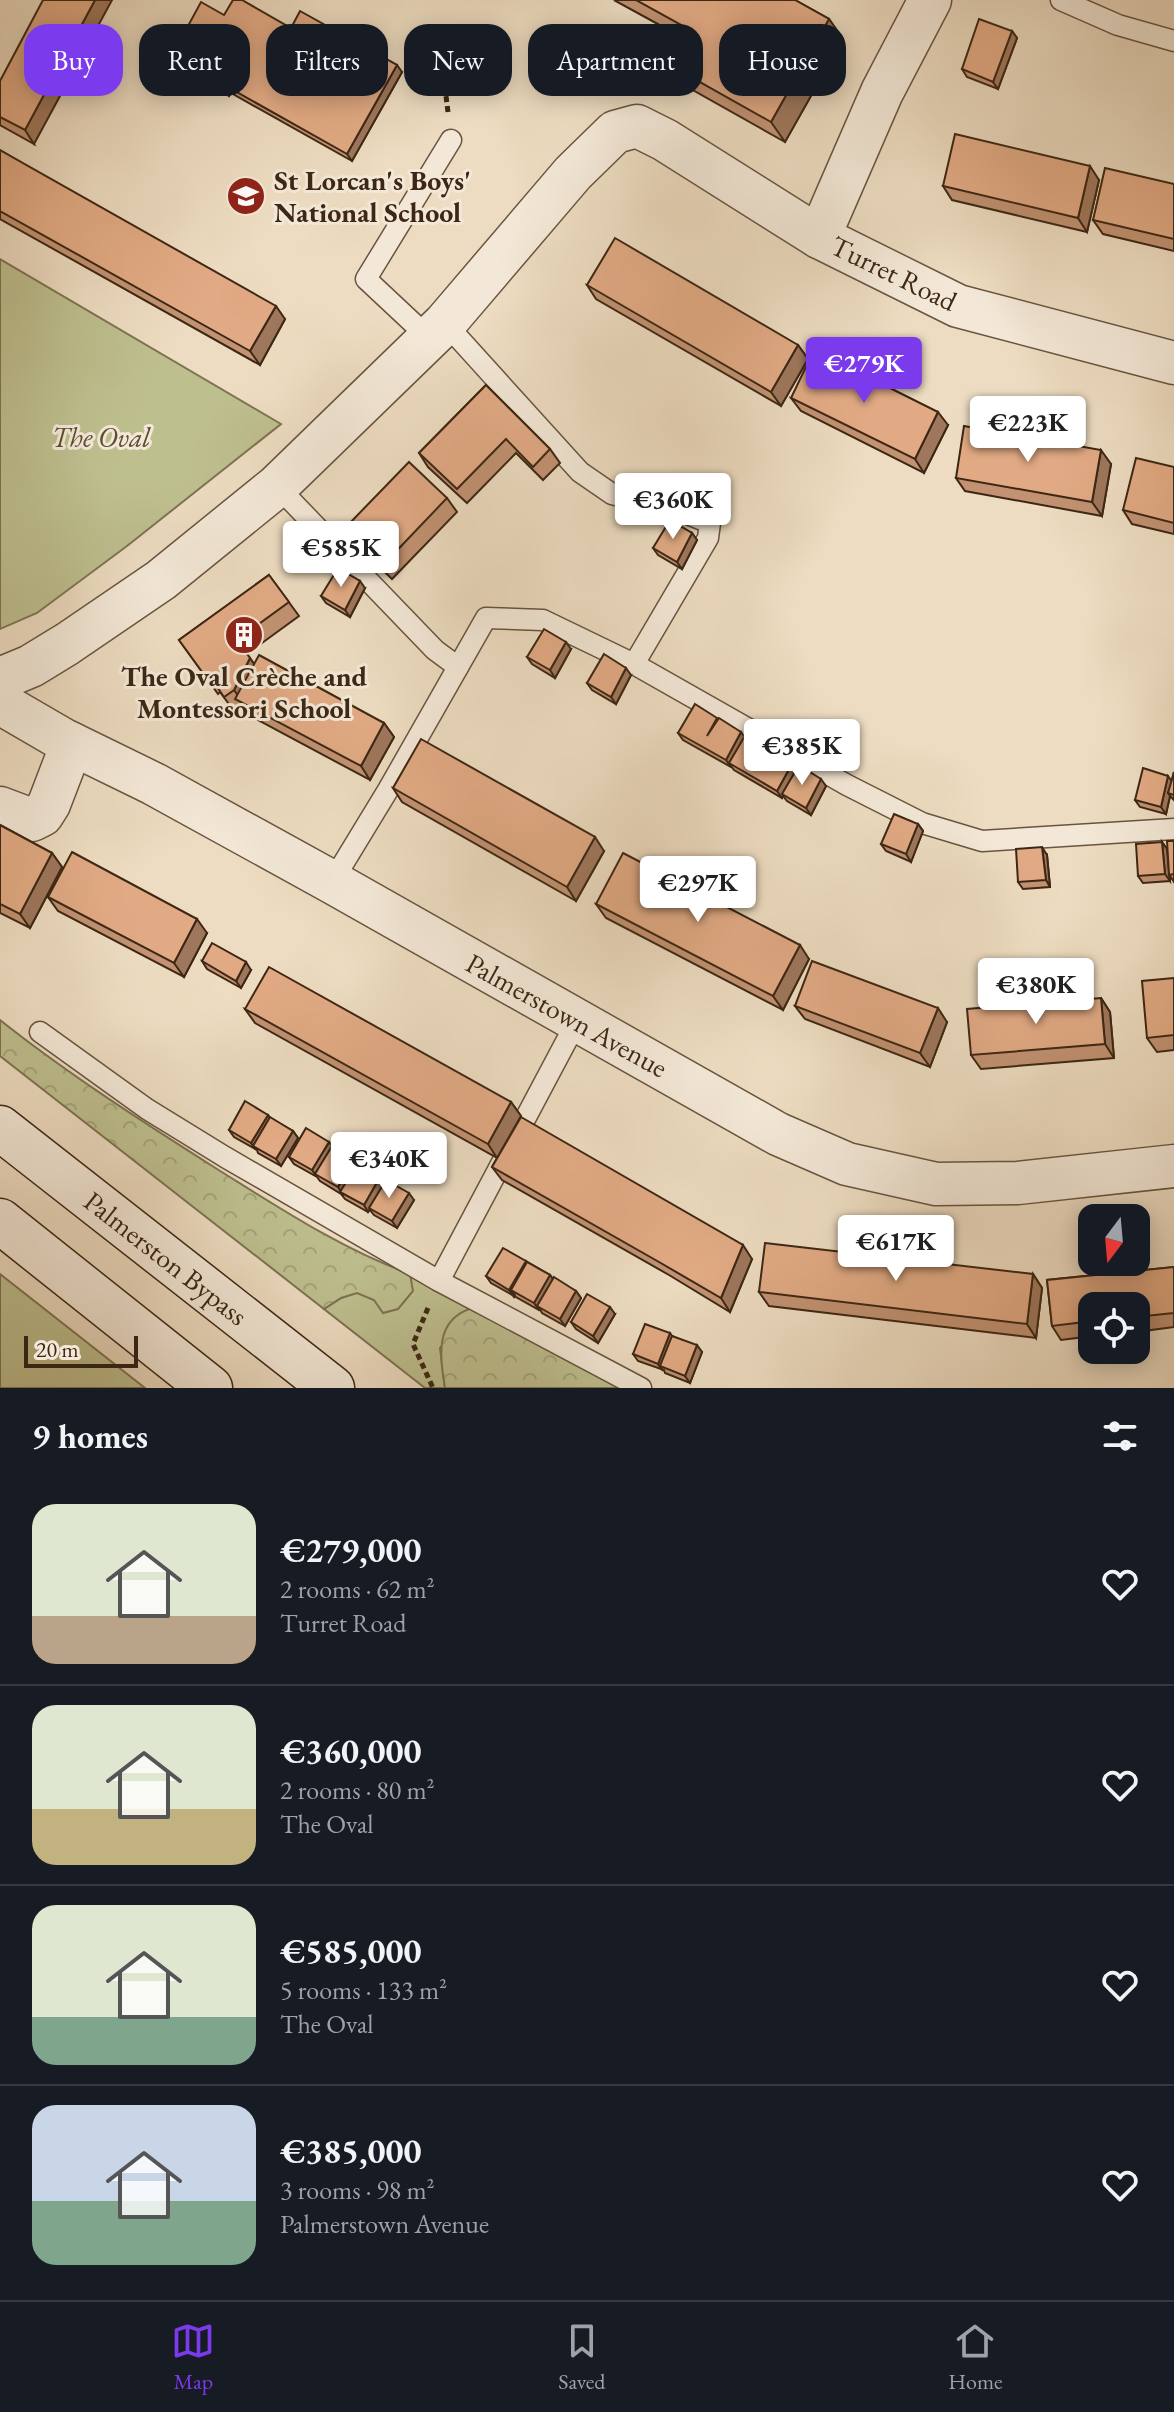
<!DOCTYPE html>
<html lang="en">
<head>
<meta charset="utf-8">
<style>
	body { margin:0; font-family:"EB Garamond",serif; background:#20242c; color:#f1f3f6; height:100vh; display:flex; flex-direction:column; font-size:30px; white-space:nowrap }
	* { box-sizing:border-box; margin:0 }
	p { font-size:26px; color:#9ea1a6 }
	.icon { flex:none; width:44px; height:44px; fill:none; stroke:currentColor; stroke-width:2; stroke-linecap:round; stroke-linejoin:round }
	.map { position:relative; height:1388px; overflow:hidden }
	.side { display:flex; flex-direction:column; background:#171b24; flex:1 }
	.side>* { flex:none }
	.top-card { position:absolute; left:24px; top:24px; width:1126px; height:72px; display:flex; gap:16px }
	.needle { width:52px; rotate:196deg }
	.fabs { position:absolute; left:1078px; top:1204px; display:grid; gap:16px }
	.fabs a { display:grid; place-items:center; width:72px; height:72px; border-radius:16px; background:#171b24; box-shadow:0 4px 20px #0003; font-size:40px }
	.scale { position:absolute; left:24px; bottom:20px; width:114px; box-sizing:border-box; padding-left:8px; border:4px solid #3d2714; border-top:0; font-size:22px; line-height:28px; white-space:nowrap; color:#3d2714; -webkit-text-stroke:6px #f3e8d7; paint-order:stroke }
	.price { position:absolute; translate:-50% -68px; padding:0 18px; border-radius:8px; background:#fff; color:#222; font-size:26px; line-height:52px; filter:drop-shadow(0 2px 4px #0008) }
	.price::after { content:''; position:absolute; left:50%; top:48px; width:24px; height:18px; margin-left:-12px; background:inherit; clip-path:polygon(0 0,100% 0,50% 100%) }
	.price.on { background:#7c3aed; color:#fff }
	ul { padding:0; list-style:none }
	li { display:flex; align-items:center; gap:24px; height:200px; padding:0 32px }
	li+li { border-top:2px solid #363941 }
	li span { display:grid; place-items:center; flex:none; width:224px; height:160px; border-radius:24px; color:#555 }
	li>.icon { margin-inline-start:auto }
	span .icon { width:96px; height:96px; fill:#fffc; stroke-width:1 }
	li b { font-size:34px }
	h2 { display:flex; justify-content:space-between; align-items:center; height:96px; padding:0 32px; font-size:34px }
	.tag { padding:0 28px; border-radius:24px; background:#171b24; box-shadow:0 4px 20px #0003; font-size:28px; line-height:72px }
	.tag.on { background:#7c3aed; color:#fff }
	.dock { display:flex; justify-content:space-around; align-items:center; height:112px; border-top:2px solid #363941; background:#171b24; font-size:22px; color:#9ea1a6 }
	.dock a { display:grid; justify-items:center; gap:4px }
	.dock .on { color:#7c3aed }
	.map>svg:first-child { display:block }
</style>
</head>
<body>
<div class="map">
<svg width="1174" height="1388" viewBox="0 0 1174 1388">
	<defs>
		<pattern id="forest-crowns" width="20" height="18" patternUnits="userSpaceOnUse" patternTransform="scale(2)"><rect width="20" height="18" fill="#bebf8f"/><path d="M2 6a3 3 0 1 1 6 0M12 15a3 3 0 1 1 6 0" fill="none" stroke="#a4a47a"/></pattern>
	</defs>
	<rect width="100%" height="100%" fill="#eddcc1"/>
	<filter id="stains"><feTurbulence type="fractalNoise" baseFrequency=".0025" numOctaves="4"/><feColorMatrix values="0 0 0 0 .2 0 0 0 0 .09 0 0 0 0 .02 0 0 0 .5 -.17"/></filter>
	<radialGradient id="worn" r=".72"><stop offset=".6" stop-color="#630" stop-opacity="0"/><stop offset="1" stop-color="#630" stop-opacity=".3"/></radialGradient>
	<!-- green -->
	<g fill="#bebf8f" stroke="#7e7352" stroke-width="2">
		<path d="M0,259L281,424L127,546L37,613L0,629Z"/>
		<path d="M0,1274L145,1388H0Z"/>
		<path d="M410,1274L472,1308L440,1348L445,1388H425L324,1309L341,1298L357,1292L374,1300Z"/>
	</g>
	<!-- forest -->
	<g fill="url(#forest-crowns)" stroke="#7e7352" stroke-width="2">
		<path d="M0,1020C68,1074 143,1122 217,1169C278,1207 341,1249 410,1274L413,1291L398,1309L383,1313L374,1300L357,1293L341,1298L324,1309L0,1056Z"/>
		<path d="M472,1308L620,1388H445C440,1356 434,1320 472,1308Z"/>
	</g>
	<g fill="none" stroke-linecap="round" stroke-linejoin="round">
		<!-- service casing -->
		<g stroke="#69543f" stroke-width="23">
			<g id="service">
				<path d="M1061,0L1118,25L1174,41"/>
				<path d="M445,323L580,472L612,494L683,512L710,523L708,538L634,664"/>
				<path d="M429,338L366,279L451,140"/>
				<path d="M277,486L435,650L458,667"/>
				<path d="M332,882L388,790L486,618L543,620L634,664L847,785L922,823L982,841L1174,829"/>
				<path d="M40,1032L147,1109L225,1157L439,1281L641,1388"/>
				<path d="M439,1281L577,1021"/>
			</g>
		</g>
		<!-- minor casing -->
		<g stroke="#69543f" stroke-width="45">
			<g id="minor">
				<path d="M819,237L882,92L930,0"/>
				<path d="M0,679L31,666L67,644L161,580L277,486L445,323L573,173L615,132L637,126L665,140L819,237L958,306L1174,363"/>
				<path d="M0,703L62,739L154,784L332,882L778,1134L847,1164L936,1184L1018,1183L1174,1166"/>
				<path d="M0,808L32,820L42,815L49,804L72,744"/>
			</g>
		</g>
		<!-- secondary casing -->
		<g stroke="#3d2714" stroke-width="47">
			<g id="secondary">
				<path d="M0,1128L332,1388"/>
				<path d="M0,1221L210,1388"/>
			</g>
		</g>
		<!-- path -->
		<g stroke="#3d2714" stroke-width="5" stroke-dasharray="6 4" stroke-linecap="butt">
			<path d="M448,112L446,96L452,86"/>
			<path d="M428,1308L413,1344L433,1388"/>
		</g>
		<!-- service -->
		<use href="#service" stroke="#f3e8d7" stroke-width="20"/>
		<!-- minor -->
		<use href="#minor" stroke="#f3e8d7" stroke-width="42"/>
		<!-- secondary -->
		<use href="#secondary" stroke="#f3e8d7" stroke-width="44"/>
	</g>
	<!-- wall -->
	<g fill="#c29272" stroke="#3d2714" stroke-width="2">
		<path d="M614,0H795L829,19L843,39L785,142L675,80L661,60L676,34Z"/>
		<path d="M224,15L291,28L402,72L352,161L231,93L229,96L174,66L170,59Z"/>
		<path d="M1012,31L1017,38L998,89L967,77L962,69Z"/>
		<path d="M0,81L34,144L0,125Z"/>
		<path d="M0,150L285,319L260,365L0,219Z"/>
		<path d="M1099,180L1087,232L952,200L943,186Z"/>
		<path d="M1174,184V251L1103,234L1093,220Z"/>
		<path d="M587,285L798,345L808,359L781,406L596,299Z"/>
		<path d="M486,385L550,449L560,463L543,480L516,453L467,503L428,467L419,453Z"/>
		<path d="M791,398L948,425L924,473L801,411Z"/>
		<path d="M1111,464L1102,516L965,491L956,478Z"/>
		<path d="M1174,467V534L1132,524L1123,510Z"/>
		<path d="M447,498L457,512L392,579L354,542L345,528Z"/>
		<path d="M692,533L697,540L682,569L658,555L653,548Z"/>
		<path d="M269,575L299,616L247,654L254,664L384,723L394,737L370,780L245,713L240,706L234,711L220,692L218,694L179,640Z"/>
		<path d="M365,588L350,617L326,603L321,596Z"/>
		<path d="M571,649L555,678L532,664L527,657Z"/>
		<path d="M631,675L616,704L592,690L587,683Z"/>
		<path d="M717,718L745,737L768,748L797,768L826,786L811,815L787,801L783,796L782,798L734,770L731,766V767L683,740L678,733Z"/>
		<path d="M1174,772V800L1170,796L1166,814L1140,807L1135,800L1172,780Z"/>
		<path d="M393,788L604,851L576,901L402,802Z"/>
		<path d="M918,824L923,831L911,862L886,851L881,844Z"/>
		<path d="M0,825L52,853L62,867L30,928L0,913Z"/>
		<path d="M1174,841V882L1170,876V881L1143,883L1138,876L1162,842L1167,849Z"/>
		<path d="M1047,855L1050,887L1023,889L1018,882Z"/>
		<path d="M48,897L207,933L184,977L58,911Z"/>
		<path d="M596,904L809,959L783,1010L606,918Z"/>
		<path d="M202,961L251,970L241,988L207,969Z"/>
		<path d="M1174,978V1050L1157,1052L1147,1038Z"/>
		<path d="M1101,998L1110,1012L1114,1058L981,1069L971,1055Z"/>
		<path d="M795,1006L947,1022L930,1067L805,1019Z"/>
		<path d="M245,1009L511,1102L521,1116L507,1141L752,1259L730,1312L669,1275L502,1180L492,1167L497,1158L255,1023Z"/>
		<path d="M268,1115L270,1118L293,1131L298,1138L281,1166L258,1153L257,1150L234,1137L229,1130Z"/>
		<path d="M329,1142L331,1146L384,1183L414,1200L397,1228L374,1215L370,1210L368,1212L345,1199L341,1194L320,1181L317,1177L294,1164L289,1157Z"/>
		<path d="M526,1261L550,1275L553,1279L576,1291L581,1298L565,1326L542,1313L540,1309L539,1310L491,1283L486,1276Z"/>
		<path d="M1174,1267V1327L1136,1332V1306H1092V1336L1061,1340L1052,1326L1047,1280Z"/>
		<path d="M1033,1274L1042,1288L1036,1338L769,1306L759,1292Z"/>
		<path d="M615,1314L598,1343L576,1329L571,1322Z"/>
		<path d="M672,1336L702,1352L690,1383L665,1373L664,1370L638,1361L633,1354Z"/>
	</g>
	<!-- shaded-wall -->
	<g fill="#9e775c" stroke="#3d2714" stroke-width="2">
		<path d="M95,0H112L34,144L25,130Z"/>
		<path d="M829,19L843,39L785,142L771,122Z"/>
		<path d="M1012,31L1017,38L998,89L993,82Z"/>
		<path d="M397,65L402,72L352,161L347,154Z"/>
		<path d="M226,86L231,93L229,96L224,89Z"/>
		<path d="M1090,166L1099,180L1087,232L1078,218Z"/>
		<path d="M276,306L285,319L260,365L250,351Z"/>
		<path d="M798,345L808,359L781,406L771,392Z"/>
		<path d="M938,412L948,425L924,473L915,459Z"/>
		<path d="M1101,450L1111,464L1102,516L1092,502Z"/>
		<path d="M692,533L697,540L682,569L677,562Z"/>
		<path d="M360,581L365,588L350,617L345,610Z"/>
		<path d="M566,642L571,649L555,678L550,670Z"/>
		<path d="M250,658L259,671L244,704L234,690Z"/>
		<path d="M626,668L631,675L616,704L611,697Z"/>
		<path d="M384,723L394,737L370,780L361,766Z"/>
		<path d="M741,732L746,739L729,763L731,767L726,760Z"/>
		<path d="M793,762L798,769L782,798L777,791Z"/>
		<path d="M1168,776L1173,783L1168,793L1170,796L1166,814L1161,807Z"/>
		<path d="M821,779L826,786L811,815L806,808Z"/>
		<path d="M918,824L923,831L911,862L906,854Z"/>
		<path d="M595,837L604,851L576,901L567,887Z"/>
		<path d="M1162,842L1167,849L1170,881L1165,874Z"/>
		<path d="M1042,847L1047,855L1050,887L1046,880Z"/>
		<path d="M52,853L62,867L30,928L20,914Z"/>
		<path d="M197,919L207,933L184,977L174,963Z"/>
		<path d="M800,945L809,959L783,1010L773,996Z"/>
		<path d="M246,962L251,970L241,988L236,981Z"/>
		<path d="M1101,998L1110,1012L1114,1058L1105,1044Z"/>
		<path d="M938,1008L947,1022L930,1067L920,1053Z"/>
		<path d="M511,1102L521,1116L497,1158L488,1144Z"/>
		<path d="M268,1115L273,1122L253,1146L256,1150L251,1143Z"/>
		<path d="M293,1131L298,1138L281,1166L276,1159Z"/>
		<path d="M329,1142L334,1149L315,1174L312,1170Z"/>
		<path d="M354,1159L359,1166L343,1195L338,1187Z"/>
		<path d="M380,1177L385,1184L368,1212L364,1205Z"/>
		<path d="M409,1193L414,1200L397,1228L392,1221Z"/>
		<path d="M743,1245L752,1259L730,1312L721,1298Z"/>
		<path d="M526,1261L531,1268L511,1290L515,1295L514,1297L509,1290Z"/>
		<path d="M1033,1274L1042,1288L1036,1338L1027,1324Z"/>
		<path d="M550,1275L555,1282L537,1306L540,1309L539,1310L534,1303Z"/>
		<path d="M576,1291L581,1298L565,1326L560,1319Z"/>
		<path d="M610,1307L615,1314L598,1343L593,1336Z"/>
		<path d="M670,1333L675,1340L660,1366L663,1371L658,1364Z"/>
		<path d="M697,1345L702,1352L690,1383L685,1376Z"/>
	</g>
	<!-- building -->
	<g fill="#e1aa84" stroke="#3d2714" stroke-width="2">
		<path d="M43,0H95L25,130L0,117V81Z"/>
		<path d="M233,0H242L291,28L300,11L397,65L347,154L226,86L224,89L170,59L201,2L224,15Z"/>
		<path d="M636,0H795L829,19L771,122L661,60L681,25Z"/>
		<path d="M979,19L1012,31L993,82L962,69Z"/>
		<path d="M955,134L1090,166L1078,218L943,186Z"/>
		<path d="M0,150L276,306L250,351L0,211Z"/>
		<path d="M1105,168L1174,184V239L1093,220Z"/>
		<path d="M615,238L798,345L771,392L587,285Z"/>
		<path d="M814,350L938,412L915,459L791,398Z"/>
		<path d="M486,385L550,449L533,467L506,439L457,489L419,453Z"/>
		<path d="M964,426L1101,450L1092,502L956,478Z"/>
		<path d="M1136,458L1174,467V523L1123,510Z"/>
		<path d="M409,462L447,498L383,565L345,528Z"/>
		<path d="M670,520L692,533L677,562L653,548Z"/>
		<path d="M338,568L360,581L345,610L321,596Z"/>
		<path d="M269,575L289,602L237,640L250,658L234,690L224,697L211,678L208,680L179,640Z"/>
		<path d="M544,629L566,642L550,670L527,657Z"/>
		<path d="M604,654L626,668L611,697L587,683Z"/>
		<path d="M259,655L384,723L361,766L235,699Z"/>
		<path d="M695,704L717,718L707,736L719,718L741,732L726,760L678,733Z"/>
		<path d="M746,734L768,748L759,765L770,749L793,762L777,791L729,763Z"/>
		<path d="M421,739L595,837L567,887L393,788Z"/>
		<path d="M799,765L821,779L806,808L782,794Z"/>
		<path d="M1143,768L1168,776L1161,807L1135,800Z"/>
		<path d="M1174,772V795L1168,793Z"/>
		<path d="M894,814L918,824L906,854L881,844Z"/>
		<path d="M0,825L52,853L20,914L0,904Z"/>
		<path d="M1167,841H1174V874L1169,875Z"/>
		<path d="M1162,842L1165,874L1138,876L1136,844Z"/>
		<path d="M1042,847L1046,880L1018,882L1016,849Z"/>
		<path d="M72,852L197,919L174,963L48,897Z"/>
		<path d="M623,853L800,945L773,996L596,904Z"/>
		<path d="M212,943L246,962L236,981L202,961Z"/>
		<path d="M812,961L938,1008L920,1053L795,1006Z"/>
		<path d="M269,967L511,1102L488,1144L245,1009Z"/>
		<path d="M1174,978V1035L1147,1038L1142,981Z"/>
		<path d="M1101,998L1105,1044L971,1055L967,1009Z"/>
		<path d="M245,1101L268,1115L251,1143L229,1130Z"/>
		<path d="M270,1117L293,1131L276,1159L253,1146Z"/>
		<path d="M521,1117L743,1245L721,1298L659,1262L492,1167Z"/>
		<path d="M306,1128L329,1142L312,1170L289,1157Z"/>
		<path d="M332,1146L354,1159L338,1187L315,1174Z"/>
		<path d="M357,1164L380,1177L364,1205L340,1192Z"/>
		<path d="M386,1180L409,1193L392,1221L369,1208Z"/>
		<path d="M765,1243L1033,1274L1027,1324L759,1292Z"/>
		<path d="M503,1248L526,1261L509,1290L486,1276Z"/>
		<path d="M527,1262L550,1275L534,1303L511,1290Z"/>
		<path d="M1174,1267V1313L1136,1317V1306H1092V1321L1052,1326L1047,1280Z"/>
		<path d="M554,1277L576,1291L560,1319L537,1306Z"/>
		<path d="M587,1294L610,1307L593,1336L571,1322Z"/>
		<path d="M645,1324L670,1333L658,1364L633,1354Z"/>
		<path d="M672,1336L697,1345L685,1376L660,1366Z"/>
	</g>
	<!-- icons -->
	<defs>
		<g id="school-disc" transform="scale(2)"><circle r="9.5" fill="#8f2418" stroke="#f3e8d7"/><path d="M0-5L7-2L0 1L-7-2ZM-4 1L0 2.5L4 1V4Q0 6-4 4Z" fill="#fff"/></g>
		<g id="building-disc" transform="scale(2)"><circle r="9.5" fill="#8f2418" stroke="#f3e8d7"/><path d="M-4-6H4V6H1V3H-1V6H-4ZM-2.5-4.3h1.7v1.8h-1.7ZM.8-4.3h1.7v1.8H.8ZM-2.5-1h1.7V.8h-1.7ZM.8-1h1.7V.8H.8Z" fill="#fff"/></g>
	</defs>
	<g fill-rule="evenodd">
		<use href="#school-disc" x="246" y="196"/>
		<use href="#building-disc" x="244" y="635"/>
	</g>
	<g text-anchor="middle" stroke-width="6" stroke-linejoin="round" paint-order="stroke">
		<!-- poi labels -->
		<g font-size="28" font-weight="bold" fill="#3d2714" stroke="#f3e8d7" text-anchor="start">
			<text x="274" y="190">St Lorcan's Boys'<tspan x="274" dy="32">National School</tspan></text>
			<text x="244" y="686" text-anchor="middle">The Oval Crèche and<tspan x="244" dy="32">Montessori School</tspan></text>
		</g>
		<!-- street labels -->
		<g font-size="28" fill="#3d2714" stroke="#f3e8d7">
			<text transform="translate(894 273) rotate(26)" y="10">Turret Road</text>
			<text transform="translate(567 1015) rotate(29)" y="10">Palmerstown Avenue</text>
			<text transform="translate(166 1258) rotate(38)" y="10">Palmerston Bypass</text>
		</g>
		<!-- park labels -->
		<g font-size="28" font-style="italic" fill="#5d4d33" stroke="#f3e8d7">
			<text x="101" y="447">The Oval</text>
		</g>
	</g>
	<rect width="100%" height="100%" filter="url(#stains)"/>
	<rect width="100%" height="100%" fill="url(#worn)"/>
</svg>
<div class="fabs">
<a><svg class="needle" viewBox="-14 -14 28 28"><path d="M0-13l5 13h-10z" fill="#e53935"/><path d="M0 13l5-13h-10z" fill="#9ea1a6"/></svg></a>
<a><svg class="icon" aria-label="locate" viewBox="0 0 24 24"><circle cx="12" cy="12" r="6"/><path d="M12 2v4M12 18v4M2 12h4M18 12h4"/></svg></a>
</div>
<div class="scale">20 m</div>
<b class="price on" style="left:864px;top:405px">€279K</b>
<b class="price" style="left:1028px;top:464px">€223K</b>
<b class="price" style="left:673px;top:541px">€360K</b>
<b class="price" style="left:341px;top:589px">€585K</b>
<b class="price" style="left:802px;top:787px">€385K</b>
<b class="price" style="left:698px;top:924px">€297K</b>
<b class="price" style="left:1036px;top:1026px">€380K</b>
<b class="price" style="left:389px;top:1200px">€340K</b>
<b class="price" style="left:896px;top:1283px">€617K</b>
<div class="top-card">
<a class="tag on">Buy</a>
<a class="tag">Rent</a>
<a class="tag">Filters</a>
<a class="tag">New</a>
<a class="tag">Apartment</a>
<a class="tag">House</a>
</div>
</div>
<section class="side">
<h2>9 homes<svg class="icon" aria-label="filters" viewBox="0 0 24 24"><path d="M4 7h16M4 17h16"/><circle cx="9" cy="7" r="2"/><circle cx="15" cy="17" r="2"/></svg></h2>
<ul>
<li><span style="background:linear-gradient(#dfe7d0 70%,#b9a48a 0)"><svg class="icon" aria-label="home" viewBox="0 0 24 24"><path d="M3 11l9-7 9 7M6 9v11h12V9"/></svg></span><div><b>€279,000</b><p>2 rooms · 62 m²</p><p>Turret Road</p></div><svg class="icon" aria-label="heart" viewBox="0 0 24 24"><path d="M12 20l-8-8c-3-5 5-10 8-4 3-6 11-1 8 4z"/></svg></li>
<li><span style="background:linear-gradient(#dfe7d0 65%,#c2b280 0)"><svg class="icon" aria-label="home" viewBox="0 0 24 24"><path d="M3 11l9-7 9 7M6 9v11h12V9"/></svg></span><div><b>€360,000</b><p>2 rooms · 80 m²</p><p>The Oval</p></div><svg class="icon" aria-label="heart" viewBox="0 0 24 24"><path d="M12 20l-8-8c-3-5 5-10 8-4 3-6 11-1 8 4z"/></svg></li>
<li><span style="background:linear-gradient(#dfe7d0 70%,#7fa58c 0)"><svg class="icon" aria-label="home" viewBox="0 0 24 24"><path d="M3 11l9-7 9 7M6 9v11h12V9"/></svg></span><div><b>€585,000</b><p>5 rooms · 133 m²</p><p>The Oval</p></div><svg class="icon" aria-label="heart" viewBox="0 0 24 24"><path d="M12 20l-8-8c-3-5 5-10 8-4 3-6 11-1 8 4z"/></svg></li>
<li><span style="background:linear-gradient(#c9d6e8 60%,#7fa58c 0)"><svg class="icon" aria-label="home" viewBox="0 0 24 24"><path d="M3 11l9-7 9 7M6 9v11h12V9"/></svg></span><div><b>€385,000</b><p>3 rooms · 98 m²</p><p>Palmerstown Avenue</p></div><svg class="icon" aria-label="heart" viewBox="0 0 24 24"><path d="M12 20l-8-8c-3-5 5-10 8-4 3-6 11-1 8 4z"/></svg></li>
</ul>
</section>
<nav class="dock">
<a class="on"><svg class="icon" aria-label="map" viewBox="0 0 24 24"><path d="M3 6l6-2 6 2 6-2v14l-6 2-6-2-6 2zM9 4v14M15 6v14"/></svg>Map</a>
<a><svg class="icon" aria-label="saved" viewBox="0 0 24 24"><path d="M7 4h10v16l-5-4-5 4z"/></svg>Saved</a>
<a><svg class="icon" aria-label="home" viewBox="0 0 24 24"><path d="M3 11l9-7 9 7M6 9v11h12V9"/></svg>Home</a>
</nav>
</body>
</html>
